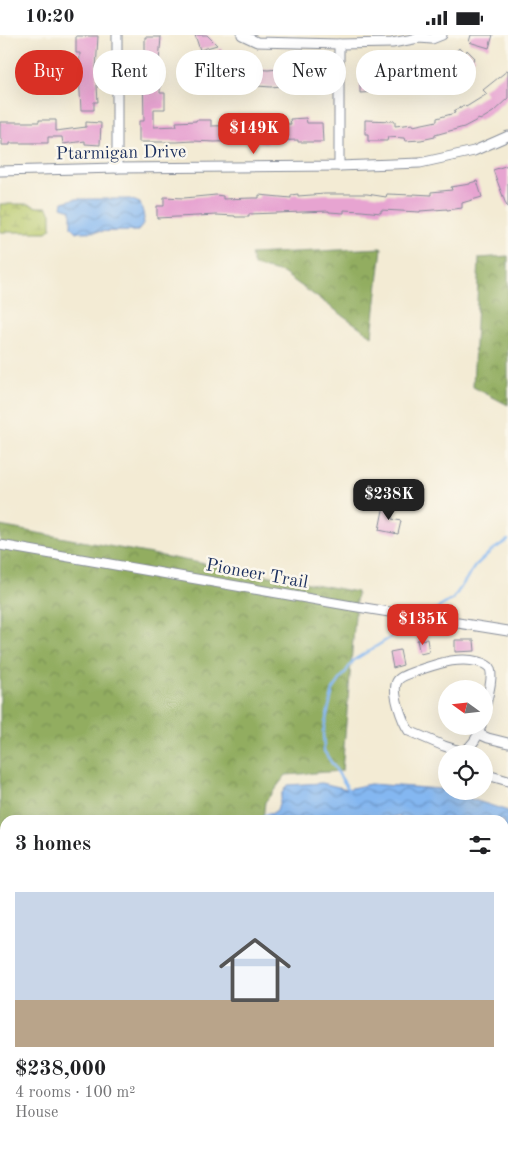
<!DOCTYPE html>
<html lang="en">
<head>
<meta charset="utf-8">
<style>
	body { margin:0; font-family:"Old Standard TT",serif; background:#f6f6f6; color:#202124; height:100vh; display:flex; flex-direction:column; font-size:19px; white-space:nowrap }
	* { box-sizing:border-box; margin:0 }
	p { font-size:16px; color:#757577 }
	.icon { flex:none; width:28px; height:28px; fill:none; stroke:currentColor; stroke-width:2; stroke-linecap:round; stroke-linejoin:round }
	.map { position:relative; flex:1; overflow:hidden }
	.panel { position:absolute; left:0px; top:780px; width:509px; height:336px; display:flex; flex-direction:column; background:#fff; border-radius:15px 15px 0 0; box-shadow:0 5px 20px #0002 }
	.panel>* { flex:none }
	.banner { position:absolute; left:15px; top:15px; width:479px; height:45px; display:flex; gap:10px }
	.needle { width:32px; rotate:285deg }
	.tools { position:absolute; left:438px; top:645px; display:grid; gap:10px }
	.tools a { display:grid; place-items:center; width:55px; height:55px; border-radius:50%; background:#fff; box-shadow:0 5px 20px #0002; font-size:25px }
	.price { position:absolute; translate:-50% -42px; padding:0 11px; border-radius:10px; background:#d93025; color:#fff; font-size:16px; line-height:32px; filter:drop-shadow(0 1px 2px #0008) }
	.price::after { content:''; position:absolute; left:50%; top:30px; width:15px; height:11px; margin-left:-8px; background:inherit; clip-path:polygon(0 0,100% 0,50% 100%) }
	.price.active { background:#222; color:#fff }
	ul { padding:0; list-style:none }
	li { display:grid; align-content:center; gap:10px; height:265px; padding:0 15px }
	li span { display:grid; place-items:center; height:155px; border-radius:0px; color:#555 }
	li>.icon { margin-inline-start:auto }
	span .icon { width:90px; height:90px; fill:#fffc; stroke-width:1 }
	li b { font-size:21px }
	h2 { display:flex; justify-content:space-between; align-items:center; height:60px; padding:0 15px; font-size:21px }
	.tag { padding:0 18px; border-radius:22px; background:#fff; box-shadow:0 5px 20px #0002; font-size:18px; line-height:45px }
	.tag.active { background:#d93025; color:#fff }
	.status { display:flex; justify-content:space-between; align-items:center; height:35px; padding:0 25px; background:#fff; direction:ltr }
	.status svg { height:14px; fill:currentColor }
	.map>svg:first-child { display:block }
</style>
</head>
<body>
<div class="status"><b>10:20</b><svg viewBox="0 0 49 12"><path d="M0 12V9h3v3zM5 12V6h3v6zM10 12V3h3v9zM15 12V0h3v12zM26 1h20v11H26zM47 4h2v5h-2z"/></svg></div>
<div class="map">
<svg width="508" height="1116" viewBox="0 0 508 1116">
	<defs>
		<pattern id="forest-crowns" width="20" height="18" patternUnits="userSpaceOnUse" patternTransform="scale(1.25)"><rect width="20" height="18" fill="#92ad60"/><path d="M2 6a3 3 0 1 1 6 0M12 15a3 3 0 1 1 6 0" fill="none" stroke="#768d52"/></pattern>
		<pattern id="wetland-marsh" width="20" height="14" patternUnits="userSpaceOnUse" patternTransform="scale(1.25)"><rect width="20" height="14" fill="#b8c96c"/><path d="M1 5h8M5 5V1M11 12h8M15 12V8" fill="none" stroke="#95a45c"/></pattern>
		<pattern id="water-waves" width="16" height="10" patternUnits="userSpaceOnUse" patternTransform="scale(1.25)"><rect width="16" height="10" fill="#84b7f1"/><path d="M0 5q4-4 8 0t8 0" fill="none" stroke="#6b95c6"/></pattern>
	</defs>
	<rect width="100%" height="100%" fill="#fbf7ec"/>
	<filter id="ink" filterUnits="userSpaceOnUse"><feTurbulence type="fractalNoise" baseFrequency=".02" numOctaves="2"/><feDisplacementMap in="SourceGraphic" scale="10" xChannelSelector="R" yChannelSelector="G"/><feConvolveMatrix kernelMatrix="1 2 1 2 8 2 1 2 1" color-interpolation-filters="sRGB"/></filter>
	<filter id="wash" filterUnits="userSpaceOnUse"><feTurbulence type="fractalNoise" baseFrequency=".0096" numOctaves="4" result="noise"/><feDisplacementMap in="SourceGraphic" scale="20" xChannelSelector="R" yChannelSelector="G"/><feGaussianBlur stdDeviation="1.12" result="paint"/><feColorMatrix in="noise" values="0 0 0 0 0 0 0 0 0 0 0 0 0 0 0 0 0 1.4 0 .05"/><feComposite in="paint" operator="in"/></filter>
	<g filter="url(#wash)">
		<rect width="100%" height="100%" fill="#f3ebd4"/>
		<!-- forest -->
		<g fill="url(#forest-crowns)" stroke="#566e5f">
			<path d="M382,213L372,301L283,238L254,231L251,219Z"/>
			<path d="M508,221V370L473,352L479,223Z"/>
			<path d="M0,491L357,557L342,736L286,740L265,767L263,785H5V940H0Z"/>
			<path d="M0,995H5V1111H363L362,1116H0Z"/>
		</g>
		<!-- wetland -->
		<g fill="url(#wetland-marsh)" stroke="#6a7c65">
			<path d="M0,169H29L37,172H47L51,178V194L47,197H0Z"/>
			<path d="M504,911L508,912V1051H504Z"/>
		</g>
		<!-- water -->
		<g fill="url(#water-waves)" stroke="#5073a8">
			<path d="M74,164H130L140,168C144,180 147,186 138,196L76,197L71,192V175L62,172L63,167Z"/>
			<path d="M322,748L347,754L370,749L440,754L508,776V828L504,827V785H401V783L396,781L393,782L392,785H269L267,778L271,779L277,775L282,758L287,750Z"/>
			<rect x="0" y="940" width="5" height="55"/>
		</g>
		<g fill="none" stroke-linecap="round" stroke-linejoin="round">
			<!-- stream -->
			<g stroke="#84b7f1" stroke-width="2.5">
				<path d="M426,580L453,564L475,531L491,516L508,505"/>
				<path d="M349,755L324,716L323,697L333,655L354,625L419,585"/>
				<path d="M261,785L267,779L269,780"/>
			</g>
		</g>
		<g id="blocks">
			<!-- building -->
			<g fill="#e7a4d1">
				<path d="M195,0H207L217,10L200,15Z"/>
				<path d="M471,0H493L489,13L469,7Z"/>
				<path d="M76,1H98L96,35L98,67H94V75H81L79,40L80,18H76Z"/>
				<path d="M145,2H161L158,39H161L160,58H165V74H154V92L177,91L176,87L196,86V85H211V91L291,89L290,84L306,83L307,88H322L323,107H298V105L267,106V108H259V106H236L215,107L193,106L177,107H139V86H144L143,34H142L144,19L145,20Z"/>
				<path d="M220,13L231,25L219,36L216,32L214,34L206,26Z"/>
				<path d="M459,13L465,20L467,15L475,23L465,34L462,31L436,40L437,44L422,49L416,32L452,20Z"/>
				<path d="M234,26L242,29L240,33L268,35L290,33L309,35V34H318V42H325V56H309V51L292,50L271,52L243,50L241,55L225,49Z"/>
				<path d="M387,32V52H376V57L360,58V46H365V33Z"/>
				<path d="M400,33L415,35L412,51L397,49Z"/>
				<path d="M508,35V63L493,77L480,85L479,84L464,92L435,100V102L421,105L405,106L404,103L388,102L387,106H368V99H365V85L395,86V91L413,89V91L437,86V83L455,78L454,76L464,70L466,72L487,59L483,55Z"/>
				<path d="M39,85H56V96L86,92V87L101,88L100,110L85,109V106L63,109L62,102H48V108H10V110H2V104H0V87H39Z"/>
				<path d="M508,130V172H507L493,135Z"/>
				<path d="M477,146L482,162L462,168V173L447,175V174L420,176V177L381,175V178L362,176L344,175V178L329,177V176L249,179V182H235V181L217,180L157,183V171H164V162L184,163L216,160L223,161V164L252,163H259V160L291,163V160L298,159V161L325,159H367L386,162L387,159L413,160V159L431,160V157L452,155L451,152L470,149V148Z"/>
				<path d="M384,470L394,472L392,484L401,486L398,499L379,495Z"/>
				<path d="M427,604L429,617L420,619L417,605Z"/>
				<path d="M455,605H474L475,616L455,617Z"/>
				<path d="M400,615L403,630L393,633L390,617Z"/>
			</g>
		</g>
	</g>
	<g filter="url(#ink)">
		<use href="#blocks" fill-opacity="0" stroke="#878d99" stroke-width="1"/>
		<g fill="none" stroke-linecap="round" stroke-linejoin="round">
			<!-- minor casing -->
			<g stroke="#878d99" stroke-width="11">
				<g id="minor">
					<path d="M242,0L257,7L339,9L392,8L419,3L432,4L442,0"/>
					<path d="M339,9V131"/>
					<path d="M117,133V0"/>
					<path d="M0,136L117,133L339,131L420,128L474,116L508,101"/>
					<path d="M0,510L352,571L508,596"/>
					<path d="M479,699L488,703L508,708"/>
					<path d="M463,717C472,711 478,703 481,691"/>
					<path d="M463,719V717L444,711L409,696C403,687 390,655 398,645C402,640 412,638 419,635C438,629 458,621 479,627C483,628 486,629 489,632C495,639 486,668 484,677"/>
					<path d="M484,739L508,746"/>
				</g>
			</g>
			<!-- minor -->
			<use href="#minor" stroke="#fff" stroke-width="9"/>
		</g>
	</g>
	<g text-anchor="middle" stroke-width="5" stroke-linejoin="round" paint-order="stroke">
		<!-- street labels -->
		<g font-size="18" fill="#1b2f5e" stroke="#fbf7ec">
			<text transform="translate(121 117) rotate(-1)" y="6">Ptarmigan Drive</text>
			<text transform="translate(257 538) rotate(10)" y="6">Pioneer Trail</text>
		</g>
	</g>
</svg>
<div class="tools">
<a><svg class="needle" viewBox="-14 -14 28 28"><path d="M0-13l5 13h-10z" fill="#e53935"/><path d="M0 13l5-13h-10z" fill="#757577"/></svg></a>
<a><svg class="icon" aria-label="locate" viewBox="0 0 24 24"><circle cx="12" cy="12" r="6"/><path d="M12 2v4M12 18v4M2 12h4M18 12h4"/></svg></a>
</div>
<b class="price" style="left:254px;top:120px">$149K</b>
<b class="price active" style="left:389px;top:486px">$238K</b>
<b class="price" style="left:423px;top:611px">$135K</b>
<div class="banner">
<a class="tag active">Buy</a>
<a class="tag">Rent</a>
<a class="tag">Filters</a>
<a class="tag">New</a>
<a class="tag">Apartment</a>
</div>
<section class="panel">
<h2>3 homes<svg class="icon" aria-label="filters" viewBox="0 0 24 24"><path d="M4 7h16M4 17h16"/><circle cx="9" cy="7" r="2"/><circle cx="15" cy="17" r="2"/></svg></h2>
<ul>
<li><span style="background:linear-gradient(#c9d6e8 70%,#b9a48a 0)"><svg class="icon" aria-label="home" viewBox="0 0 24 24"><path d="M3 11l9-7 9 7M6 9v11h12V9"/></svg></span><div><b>$238,000</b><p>4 rooms · 100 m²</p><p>House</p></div></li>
</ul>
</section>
</div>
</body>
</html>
